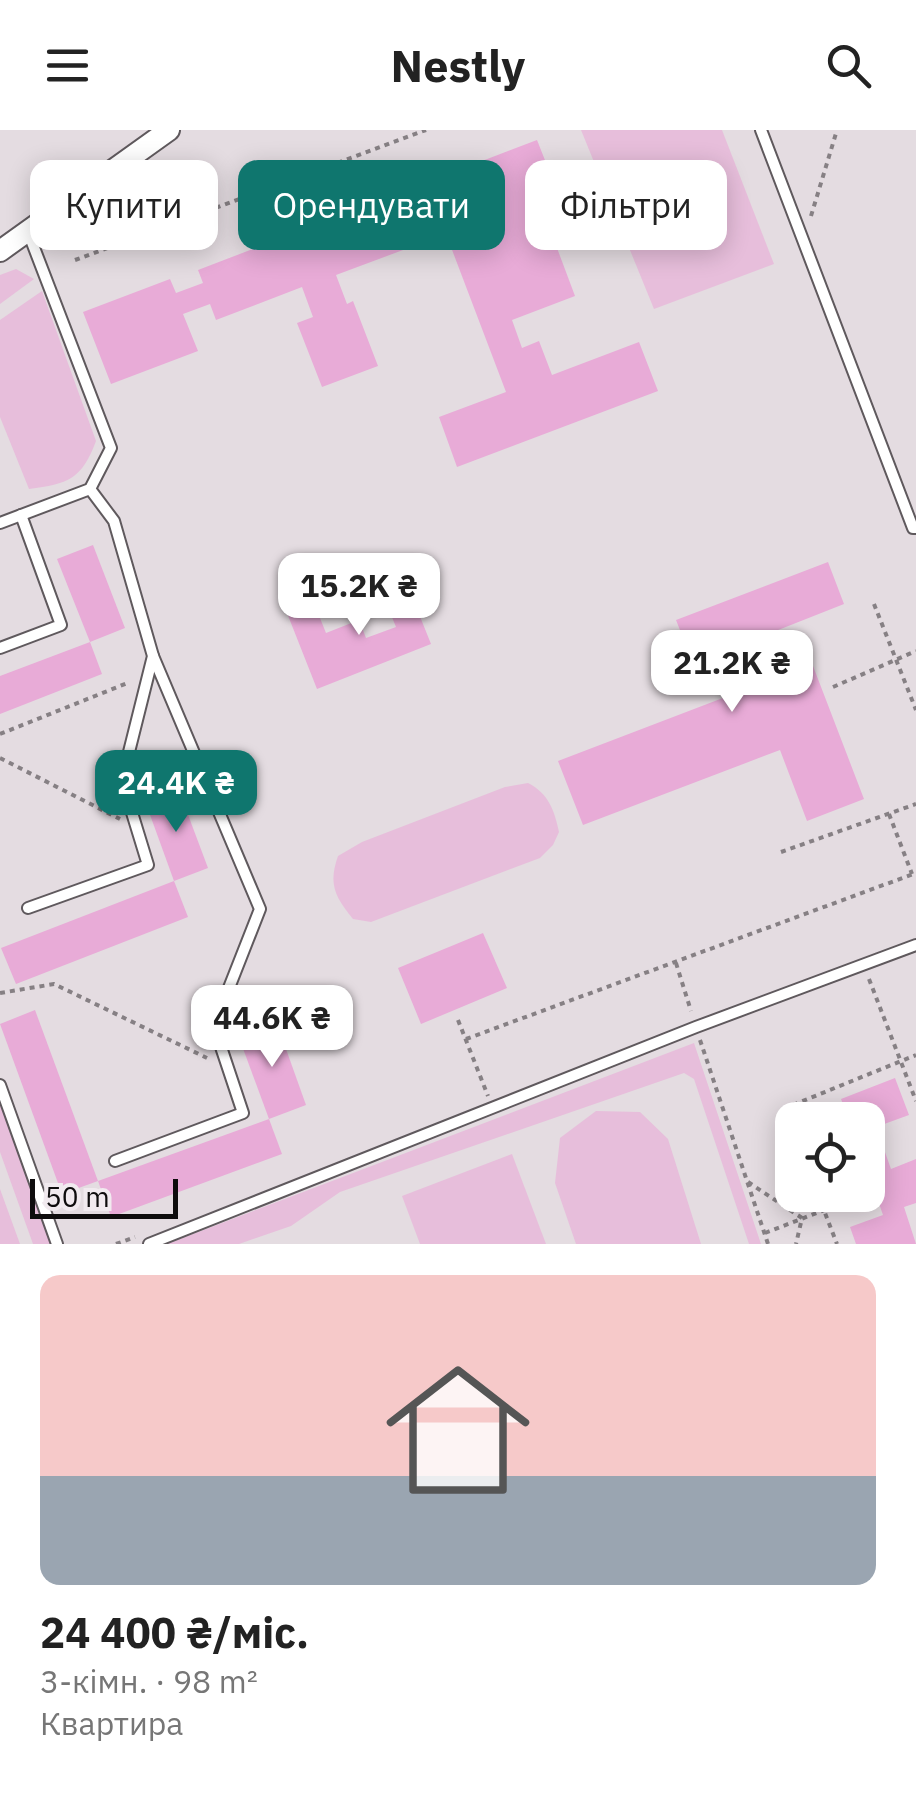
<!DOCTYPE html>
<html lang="uk">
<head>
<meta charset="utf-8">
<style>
	body { margin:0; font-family:"IBM Plex Sans",sans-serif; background:#f2f2f2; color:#222; height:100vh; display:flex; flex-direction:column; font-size:38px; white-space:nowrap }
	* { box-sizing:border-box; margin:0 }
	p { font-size:32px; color:#767676 }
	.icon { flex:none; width:55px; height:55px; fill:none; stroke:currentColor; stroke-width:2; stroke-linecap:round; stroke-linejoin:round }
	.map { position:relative; height:1114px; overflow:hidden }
	.panel { display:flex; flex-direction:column; background:#fff; flex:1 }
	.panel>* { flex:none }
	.guide { position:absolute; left:30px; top:30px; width:858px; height:90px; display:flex; gap:20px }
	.controls { position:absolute; left:775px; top:972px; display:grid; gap:20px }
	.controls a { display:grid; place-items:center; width:110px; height:110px; border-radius:20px; background:#fff; box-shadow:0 5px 25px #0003; font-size:50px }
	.scale { position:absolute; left:30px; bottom:25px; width:148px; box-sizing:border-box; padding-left:10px; border:5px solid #0e0c0d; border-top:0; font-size:28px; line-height:35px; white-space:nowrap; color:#0e0c0d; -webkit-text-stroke:8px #f1eaef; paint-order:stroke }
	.price { position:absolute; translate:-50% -85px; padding:0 22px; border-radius:20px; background:#fff; color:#222; font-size:32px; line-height:65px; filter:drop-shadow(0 2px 5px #0008) }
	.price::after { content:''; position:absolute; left:50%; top:60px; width:30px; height:22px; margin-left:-15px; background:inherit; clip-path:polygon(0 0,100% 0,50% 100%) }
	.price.on { background:#0f766e; color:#fff }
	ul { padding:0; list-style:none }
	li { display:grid; align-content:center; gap:20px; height:530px; padding:0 40px }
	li+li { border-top:2px solid #e0e0e0 }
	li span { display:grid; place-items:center; height:310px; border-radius:20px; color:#555 }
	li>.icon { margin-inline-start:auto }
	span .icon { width:180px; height:180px; fill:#fffc; stroke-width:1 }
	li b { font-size:42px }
	.chip { padding:0 35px; border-radius:20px; background:#fff; box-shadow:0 5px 25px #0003; font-size:35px; line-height:90px }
	.chip.on { background:#0f766e; color:#fff }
	header { display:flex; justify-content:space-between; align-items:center; height:130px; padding:0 40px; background:#fff; font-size:45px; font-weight:700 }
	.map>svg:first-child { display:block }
</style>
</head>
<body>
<header><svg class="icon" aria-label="menu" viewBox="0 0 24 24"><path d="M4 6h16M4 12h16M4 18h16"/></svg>Nestly<svg class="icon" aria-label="search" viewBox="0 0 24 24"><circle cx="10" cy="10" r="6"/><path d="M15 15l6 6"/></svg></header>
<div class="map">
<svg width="916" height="1114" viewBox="0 0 916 1114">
	<rect width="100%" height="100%" fill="#e4dce1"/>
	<!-- green -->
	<g fill="#e7bedb">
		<path d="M581,0H722L774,134L654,179Z"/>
		<path d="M16,139L34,149L0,174V145Z"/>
		<path d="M42,161L96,311C82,349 68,354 29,359L0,287V190Z"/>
		<path d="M528,653C549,664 554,680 559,702L553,715L540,728L371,792L353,789C335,767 328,754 338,726L362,712L505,657Z"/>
		<path d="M694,913L761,1114H749L694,949L684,943L340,1062L291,1096L239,1114H167Z"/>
		<path d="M0,973L52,1114H33L0,1022Z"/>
		<path d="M596,981L640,982L668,1009L701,1114H576L555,1053L560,1008Z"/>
		<path d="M512,1024L546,1114H420L402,1066Z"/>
		<path d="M0,1059L20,1114H0Z"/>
	</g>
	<!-- building -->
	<g fill="#e8abd7">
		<path d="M537,10L558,63L539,70L575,166L512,190L522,218L539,211L552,245L639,212L658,261L457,337L439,287L506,262L446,104L336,145L347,174L353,171L378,236L322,257L297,193L313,187L302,157L216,190L210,174L183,184L198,221L111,254L83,182L170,149L176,163L203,153L198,140Z"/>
		<path d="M93,415L125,498L90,512L57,429Z"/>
		<path d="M828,432L844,474L763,506L779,549L813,536L864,669L807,691L780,620L583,695L558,631L749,558L733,517L693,533L676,490Z"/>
		<path d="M403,444L431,514L317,559L287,483L314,473L326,503L359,490L366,508L396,497L378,453Z"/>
		<path d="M90,512L102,544L0,584V546Z"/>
		<path d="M178,658L208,738L174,751L145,671Z"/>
		<path d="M174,751L188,787L16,854L1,818Z"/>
		<path d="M483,803L507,858L421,894L398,838Z"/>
		<path d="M35,880L98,1051L62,1064L0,894Z"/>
		<path d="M276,891L306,975L269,989L238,905Z"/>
		<path d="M895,948L909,985L876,997L891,1039L916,1029V1073L904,1077L916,1114H856L850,1097L883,1085L868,1042V990H849L841,969Z"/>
		<path d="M269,989L282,1024L111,1087L98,1051Z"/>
	</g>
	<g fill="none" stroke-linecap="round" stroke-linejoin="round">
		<!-- service casing -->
		<g stroke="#5f595d" stroke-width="14">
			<g id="service">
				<path d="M761,0L913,398H916"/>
				<path d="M0,393L90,359L111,318L28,102"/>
				<path d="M0,518L61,495L21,385"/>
				<path d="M28,778L148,735L122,650L153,526L114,391L90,359"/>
				<path d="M0,955L57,1114"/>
				<path d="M115,1031L243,983L214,896L260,779L153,526"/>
				<path d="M149,1114L696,897L916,815"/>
			</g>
		</g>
		<!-- minor casing -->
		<g stroke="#5f595d" stroke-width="24">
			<path id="minor" d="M0,121L169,0"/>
		</g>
		<!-- path -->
		<g stroke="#868084" stroke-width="4" stroke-dasharray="5 5" stroke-linecap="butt">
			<path d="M811,86L837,0"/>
			<path d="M75,130L426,0"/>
			<path d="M874,474L916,580"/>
			<path d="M833,557L916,521"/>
			<path d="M0,604L130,552"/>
			<path d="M0,628L120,689"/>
			<path d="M889,684L912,744"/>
			<path d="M781,722L916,674"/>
			<path d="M676,833L691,881"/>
			<path d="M869,849L916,971"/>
			<path d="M0,863L54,854L207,928"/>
			<path d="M458,890L488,966"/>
			<path d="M466,909L916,743"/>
			<path d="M700,910L768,1114"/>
			<path d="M792,991L788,977L916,925"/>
			<path d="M748,1052L802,1088L796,1114"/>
			<path d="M818,1065L837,1114"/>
			<path d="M765,1103L863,1065"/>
			<path d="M116,1114L135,1107"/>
		</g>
		<!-- service -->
		<use href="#service" stroke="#fff" stroke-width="10"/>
		<!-- minor -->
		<use href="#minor" stroke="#fff" stroke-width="20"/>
	</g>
</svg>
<div class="controls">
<a><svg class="icon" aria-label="locate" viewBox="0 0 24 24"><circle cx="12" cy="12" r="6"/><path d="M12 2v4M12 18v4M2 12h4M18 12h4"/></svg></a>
</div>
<div class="scale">50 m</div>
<b class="price" style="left:359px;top:508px">15.2K ₴</b>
<b class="price" style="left:732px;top:585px">21.2K ₴</b>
<b class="price on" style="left:176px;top:705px">24.4K ₴</b>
<b class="price" style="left:272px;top:940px">44.6K ₴</b>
<div class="guide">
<a class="chip">Купити</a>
<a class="chip on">Орендувати</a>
<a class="chip">Фільтри</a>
</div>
</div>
<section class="panel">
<ul>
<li><span style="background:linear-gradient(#f6c9c9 65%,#9aa5b1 0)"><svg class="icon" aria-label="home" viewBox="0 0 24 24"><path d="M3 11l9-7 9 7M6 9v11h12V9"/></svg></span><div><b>24 400 ₴/міс.</b><p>3-кімн. · 98 m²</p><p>Квартира</p></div></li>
</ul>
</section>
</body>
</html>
